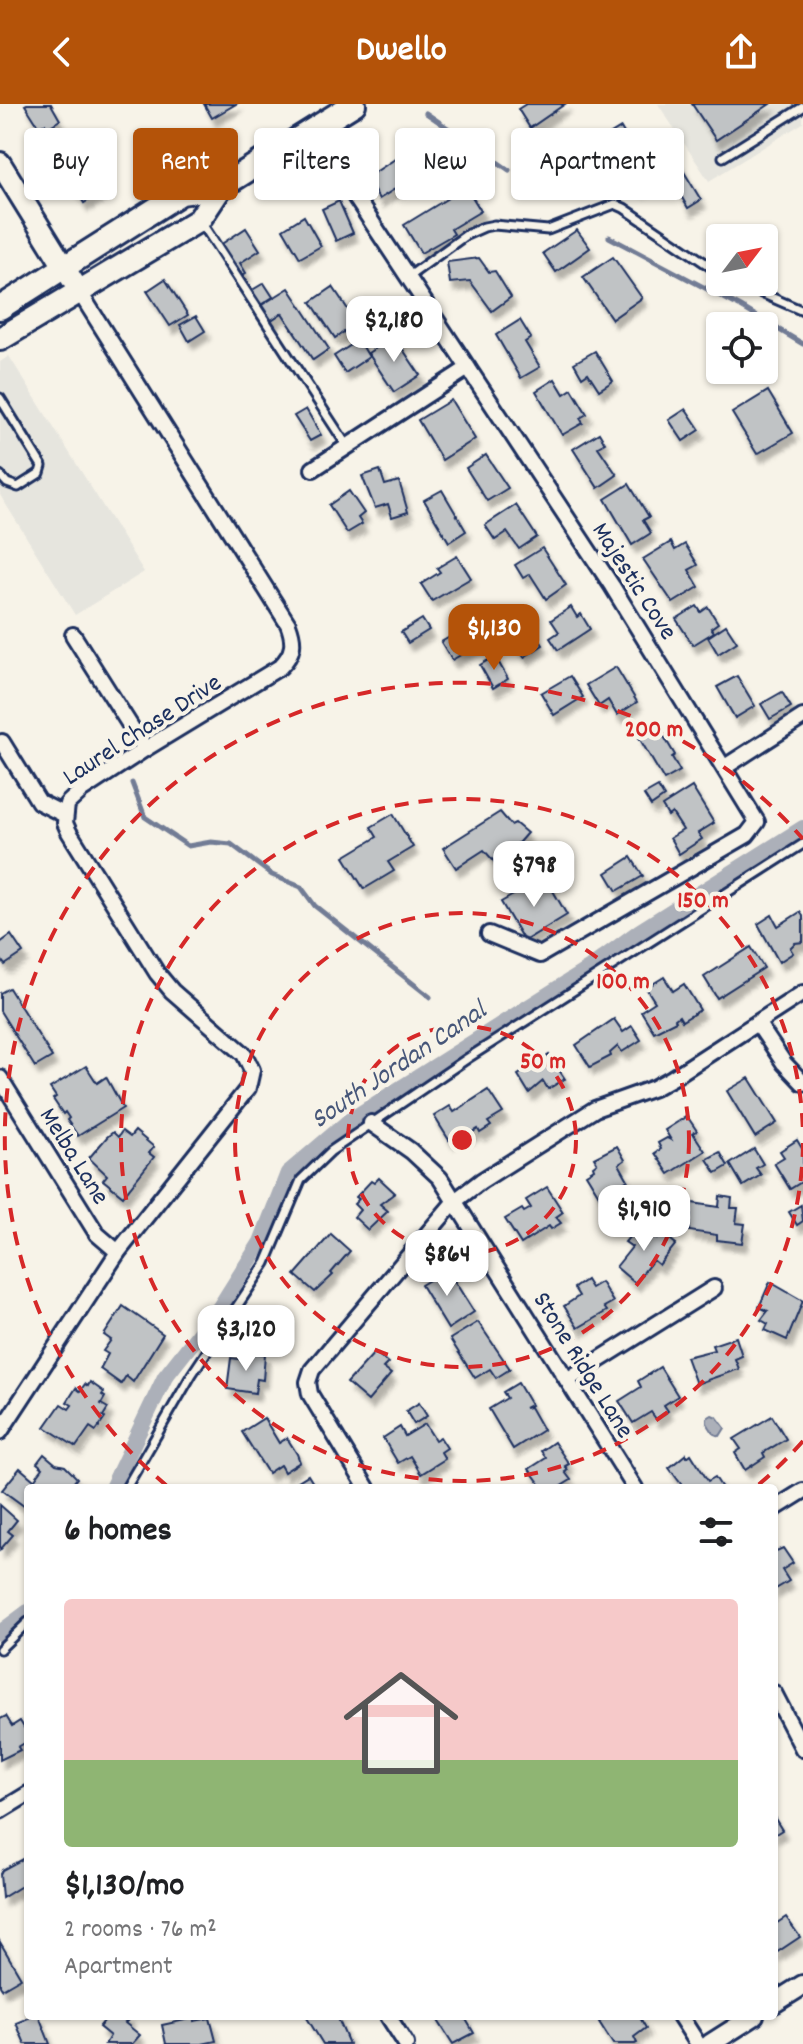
<!DOCTYPE html>
<html lang="en">
<head>
<meta charset="utf-8">
<style>
	body { margin:0; font-family:Dekko,sans-serif; background:#f2f2f2; color:#202124; height:100vh; display:flex; flex-direction:column; font-size:30px; white-space:nowrap }
	* { box-sizing:border-box; margin:0 }
	p { font-size:26px; color:#757577 }
	.icon { flex:none; width:44px; height:44px; fill:none; stroke:currentColor; stroke-width:2; stroke-linecap:round; stroke-linejoin:round }
	.map { position:relative; flex:1; overflow:hidden }
	.side { position:absolute; left:24px; top:1380px; width:754px; height:536px; display:flex; flex-direction:column; background:#fff; border-radius:8px; box-shadow:0 2px 6px #0004 }
	.side>* { flex:none }
	.top-card { position:absolute; left:24px; top:24px; width:756px; height:72px; display:flex; gap:16px }
	.needle { width:52px; rotate:58deg }
	.controls { position:absolute; left:706px; top:120px; display:grid; gap:16px }
	.controls a { display:grid; place-items:center; width:72px; height:72px; border-radius:8px; background:#fff; box-shadow:0 2px 6px #0004; font-size:40px }
	.price { position:absolute; translate:-50% -68px; padding:0 18px; border-radius:16px; background:#fff; color:#222; font-size:26px; line-height:52px; filter:drop-shadow(0 2px 4px #0008) }
	.price::after { content:''; position:absolute; left:50%; top:48px; width:24px; height:18px; margin-left:-12px; background:inherit; clip-path:polygon(0 0,100% 0,50% 100%) }
	.price.on { background:#b45309; color:#fff }
	ul { padding:0; list-style:none }
	li { display:grid; align-content:center; gap:16px; height:424px; padding:0 40px }
	li span { display:grid; place-items:center; height:248px; border-radius:8px; color:#555 }
	li>.icon { margin-inline-start:auto }
	span .icon { width:144px; height:144px; fill:#fffc; stroke-width:1 }
	li b { font-size:34px }
	h2 { display:flex; justify-content:space-between; align-items:center; height:96px; padding:0 40px; font-size:34px }
	.chip { padding:0 28px; border-radius:8px; background:#fff; box-shadow:0 2px 6px #0004; font-size:28px; line-height:72px }
	.chip.on { background:#b45309; color:#fff }
	header { display:flex; justify-content:space-between; align-items:center; height:104px; padding:0 40px; background:#b45309; color:#fff; font-size:36px; font-weight:700 }
	.map>svg:first-child { display:block }
</style>
</head>
<body>
<header><svg class="icon" aria-label="back" viewBox="0 0 24 24"><path d="M15 5l-7 7 7 7"/></svg>Dwello<svg class="icon" aria-label="share" viewBox="0 0 24 24"><path d="M12 15V3M7 8l5-5 5 5M5 13v7h14v-7"/></svg></header>
<div class="map">
<svg width="803" height="1940" viewBox="0 0 803 1940">
	<defs>
		<filter id="shadow"><feDropShadow dx="4.5" dy="8" stdDeviation="2" flood-color="#0004"/></filter>
	</defs>
	<rect width="100%" height="100%" fill="#f7f3e8"/>
	<filter id="ink" filterUnits="userSpaceOnUse"><feTurbulence type="fractalNoise" baseFrequency=".0125" numOctaves="2"/><feDisplacementMap in="SourceGraphic" scale="16" xChannelSelector="R" yChannelSelector="G"/><feConvolveMatrix kernelMatrix="1 2 1 2 8 2 1 2 1" color-interpolation-filters="sRGB"/></filter>
	<g filter="url(#ink)">
		<!-- built -->
		<g fill="#e6e5de">
			<path d="M658,0H803V19L709,77Z"/>
			<path d="M9,252L144,468L75,511L0,391V258Z"/>
		</g>
		<!-- water -->
		<path fill="#acb0b9" stroke="#727c95" stroke-width="2" d="M712,1311L717,1313L725,1324L720,1332L714,1330L707,1319V1314Z"/>
		<g fill="none" stroke-linecap="round" stroke-linejoin="round">
			<!-- stream -->
			<g stroke="#727c95" stroke-width="5">
				<path d="M426,9L509,66"/>
				<path d="M609,133L741,203L803,240"/>
				<path d="M132,679L145,713L188,742L211,738L231,740L272,771L301,783L315,802L430,893"/>
			</g>
			<!-- canal -->
			<g stroke="#acb0b9" stroke-width="16">
				<path d="M112,1384L165,1273L220,1203L261,1138L288,1069L349,1017L590,864L640,827L803,724"/>
				<path d="M0,1529L28,1508"/>
			</g>
		</g>
		<!-- building -->
		<g fill="#c0c3c5" stroke="#1b2f5e" stroke-width="2" filter="url(#shadow)">
			<path d="M27,0H51L60,16L47,24L45,20L39,23L25,1Z"/>
			<path d="M204,0H236L212,14Z"/>
			<path d="M526,0H565L530,24L518,5Z"/>
			<path d="M692,0H770L716,36Z"/>
			<path d="M621,24L637,51L604,71L588,44Z"/>
			<path d="M69,34L103,87L84,99L50,46Z"/>
			<path d="M664,35L701,96L688,104L667,68L639,85L624,60Z"/>
			<path d="M406,48L420,69L379,95L366,74Z"/>
			<path d="M466,83L481,107L451,125L454,130L421,149L404,121Z"/>
			<path d="M339,97L353,129L336,137L322,105Z"/>
			<path d="M304,112L321,142L300,154L283,125Z"/>
			<path d="M246,124L260,146L240,159L246,169L238,174L217,143Z"/>
			<path d="M577,126L590,144L556,168L543,149Z"/>
			<path d="M613,153L642,194L612,215L583,173Z"/>
			<path d="M479,154L489,168L495,167L511,193L492,207L470,177L450,179L447,158Z"/>
			<path d="M165,175L188,211L170,222L147,187Z"/>
			<path d="M264,179L273,193L259,202L249,188Z"/>
			<path d="M333,183L357,219L335,234L311,198Z"/>
			<path d="M289,184L329,245L313,256L282,209L267,219L257,204Z"/>
			<path d="M196,212L205,227L189,237L180,221Z"/>
			<path d="M520,216L531,234L525,238L540,263L521,274L496,231Z"/>
			<path d="M394,232L420,271L394,288L368,249Z"/>
			<path d="M359,236L369,253L345,269L334,252Z"/>
			<path d="M595,247L613,277L599,286L588,269L582,273L574,259Z"/>
			<path d="M555,275L564,290L572,285L587,310L580,314L583,319L562,331L536,287Z"/>
			<path d="M768,287L793,329L757,350L732,309Z"/>
			<path d="M451,296L475,335L442,356L418,316Z"/>
			<path d="M306,305L321,331L310,337L294,312Z"/>
			<path d="M686,305L700,326L683,337L669,316Z"/>
			<path d="M599,329L605,339L598,343L617,371L598,384L573,345Z"/>
			<path d="M486,351L508,384L487,397L466,364Z"/>
			<path d="M380,366L385,381L399,377L408,408L392,413L388,400L375,404L362,372Z"/>
			<path d="M629,380L649,413L643,416L651,429L632,441L605,395Z"/>
			<path d="M442,386L466,427L449,438L424,396Z"/>
			<path d="M349,387L364,409L358,414L362,420L347,429L329,401Z"/>
			<path d="M516,401L537,433L519,445L507,428L495,436L485,421Z"/>
			<path d="M671,438L675,446L685,440L698,461L689,466L699,483L673,499L643,455Z"/>
			<path d="M542,444L566,481L546,495L530,470L523,474L515,461Z"/>
			<path d="M457,452L471,474L432,497L421,480L440,468L437,464Z"/>
			<path d="M697,502L701,508L708,503L718,519L711,524L714,528L693,541L676,515Z"/>
			<path d="M571,503L577,513L581,510L590,525L558,546L550,534L559,528L551,516Z"/>
			<path d="M422,515L429,526L408,539L401,528Z"/>
			<path d="M527,516L543,541L524,553L508,528Z"/>
			<path d="M474,519L485,537L452,556L441,538Z"/>
			<path d="M726,521L737,538L718,550L708,533Z"/>
			<path d="M495,552L508,575L493,584L480,561Z"/>
			<path d="M616,563L637,598L617,611L608,596L599,602L586,581Z"/>
			<path d="M570,572L583,593L554,611L541,589Z"/>
			<path d="M737,572L755,602L735,614L717,583Z"/>
			<path d="M782,588L791,603L770,615L761,600Z"/>
			<path d="M657,621L675,651L672,653L680,667L664,676L638,632Z"/>
			<path d="M658,683L664,693L651,702L644,691Z"/>
			<path d="M692,683L714,719L698,729L702,735L679,750L670,734L683,726L672,709L668,712L662,702Z"/>
			<path d="M500,708L511,721L515,719L527,729L498,762L484,746L456,764L443,744Z"/>
			<path d="M393,710L413,743L388,758L394,767L364,785L344,753L377,733L371,723Z"/>
			<path d="M631,753L643,772L617,787L606,769Z"/>
			<path d="M545,773L567,811L524,837L501,798Z"/>
			<path d="M800,808L803,812V838L795,839L790,844L793,849L779,858L758,820L772,811L778,822Z"/>
			<path d="M11,831L23,849L5,861L0,854V839Z"/>
			<path d="M751,843L764,864L717,894L704,873Z"/>
			<path d="M664,873L673,887L684,880L700,906L682,917L679,912L675,915L676,917L654,928L641,907L655,898L646,884Z"/>
			<path d="M9,884L52,953L35,963L0,907V889Z"/>
			<path d="M614,915L623,928L632,922L641,936L622,948L618,942L610,949L611,952L590,963L576,941Z"/>
			<path d="M541,951L543,955L549,951L565,975L548,985L543,977L529,989L518,971L524,967L522,963Z"/>
			<path d="M86,962L97,979L106,973L123,1004L78,1032L67,1016L69,1014L65,1008L63,1010L53,995L56,993L50,984Z"/>
			<path d="M749,974L777,1019L755,1033L727,987Z"/>
			<path d="M488,986L503,1009L488,1018L491,1022L480,1029L478,1025L465,1033L462,1027L449,1036L434,1012L450,1002L454,1008Z"/>
			<path d="M687,1012L697,1027L693,1029L705,1047L669,1070L655,1049L661,1045L658,1039L667,1034L671,1036L665,1026Z"/>
			<path d="M122,1027L130,1033L135,1027L154,1043L149,1049L154,1053L123,1092L103,1076L107,1071L89,1054L107,1033L113,1028L118,1033Z"/>
			<path d="M797,1036L803,1046V1077L790,1085L774,1059L784,1053L780,1047Z"/>
			<path d="M617,1042L625,1056L619,1060L628,1076L600,1093L586,1070L594,1065L593,1062L597,1059L594,1054Z"/>
			<path d="M754,1045L763,1060L756,1064L761,1071L743,1082L730,1060Z"/>
			<path d="M720,1048L728,1062L716,1069L707,1055Z"/>
			<path d="M379,1074L395,1089L380,1100L388,1107L368,1126L354,1113L360,1106L354,1100L359,1095L356,1093L371,1077L374,1079Z"/>
			<path d="M547,1083L563,1108L556,1113L561,1119L551,1125L549,1122L521,1140L505,1115L522,1105L524,1108L531,1104L526,1096Z"/>
			<path d="M720,1092L732,1094L731,1104H738L736,1119L745,1120L742,1139L717,1136V1131L689,1127L692,1099L719,1103Z"/>
			<path d="M801,1101L803,1117L797,1121L789,1108Z"/>
			<path d="M639,1121L657,1135L662,1129L676,1140L659,1161L653,1156L635,1179L616,1163L632,1143L625,1138Z"/>
			<path d="M331,1130L350,1147L331,1169L333,1171L315,1188L295,1171Z"/>
			<path d="M445,1162L474,1208L448,1225L421,1181L431,1175L429,1172Z"/>
			<path d="M586,1176L591,1184L601,1178L613,1198L604,1203L607,1207L578,1224L564,1202L579,1192L574,1184Z"/>
			<path d="M770,1178L803,1197L787,1236L765,1226L768,1220L761,1216L768,1207L759,1203Z"/>
			<path d="M123,1202L163,1230L133,1278L126,1272L121,1280L100,1265L108,1250L103,1247L111,1236L104,1231Z"/>
			<path d="M478,1218L510,1265L496,1274L490,1265L475,1274L450,1235Z"/>
			<path d="M736,1233L742,1252L735,1255L739,1265L696,1280L686,1253L714,1246L712,1241Z"/>
			<path d="M247,1248L265,1250L263,1276L257,1275L255,1289L227,1285L231,1254L246,1256Z"/>
			<path d="M375,1248L388,1259L383,1264L391,1270L368,1297L347,1279Z"/>
			<path d="M660,1263L678,1292L664,1301L668,1307L656,1315L651,1308L633,1319L619,1297L641,1283L638,1277Z"/>
			<path d="M90,1278L104,1288L102,1291L105,1293L101,1300L108,1304L103,1312L105,1314L96,1327L90,1323L76,1343L45,1323L61,1300L69,1305L72,1301L67,1298L76,1284L80,1287L85,1280L88,1282Z"/>
			<path d="M518,1279L531,1301L525,1304L530,1303L543,1326L513,1345L489,1305L507,1294L503,1288Z"/>
			<path d="M419,1299L427,1312L414,1320L406,1307Z"/>
			<path d="M772,1312L786,1335L763,1349L765,1353L745,1366L735,1349L741,1345L734,1335Z"/>
			<path d="M264,1314L279,1339L287,1334L297,1350L300,1358L284,1368L280,1361L268,1369L242,1328Z"/>
			<path d="M425,1320L435,1336L440,1333L447,1344L441,1348L445,1355L421,1370L410,1352L398,1359L383,1334L400,1323L405,1332Z"/>
			<path d="M554,1338L569,1360L565,1362L568,1366L565,1368L571,1376L558,1384H543L529,1365L546,1354L541,1347Z"/>
			<path d="M44,1350L56,1360L65,1362L77,1374L69,1384H57L53,1380V1384H28V1405L2,1386L20,1364L34,1376L43,1364L37,1359Z"/>
			<path d="M686,1350L687,1353L691,1350L708,1377L715,1373L722,1384H684L669,1364Z"/>
			<path d="M308,1371L316,1384H287Z"/>
			<path d="M0,1401L17,1416L8,1427L13,1431L0,1446Z"/>
			<path d="M783,1444L793,1459L782,1466L789,1477L774,1486V1448Z"/>
			<path d="M6,1612L12,1622L20,1617L28,1630V1637L18,1643L20,1646L0,1656V1615Z"/>
			<path d="M774,1713L782,1726L774,1731Z"/>
			<path d="M28,1752V1778L2,1794L0,1770L2,1766Z"/>
			<path d="M786,1813L800,1833L776,1849L774,1821Z"/>
			<path d="M0,1838L21,1874L2,1885L0,1882Z"/>
			<path d="M33,1912H39L50,1940H25L16,1919Z"/>
			<path d="M108,1912H128L130,1914L125,1919L140,1931L132,1940H105L110,1932L99,1923Z"/>
			<path d="M311,1912H337L349,1940H323L307,1914Z"/>
			<path d="M435,1912H464L474,1929L453,1940Z"/>
			<path d="M608,1912H639L646,1924L634,1933L637,1939L635,1940H613L599,1918Z"/>
			<path d="M194,1914V1917L210,1914L216,1937L202,1940H166L162,1921Z"/>
		</g>
		<g fill="none" stroke-linecap="round" stroke-linejoin="round">
			<!-- service casing -->
			<g stroke="#1b2f5e" stroke-width="13">
				<g id="service">
					<path d="M723,53L803,3"/>
					<path d="M201,118L347,342"/>
					<path d="M408,173L466,131L484,123L494,121L548,126L615,100L624,104L720,169"/>
					<path d="M736,178L803,207"/>
					<path d="M0,294L42,362L40,369L18,383L7,379L0,371"/>
					<path d="M126,1384L192,1270L266,1159L301,1076L331,1047L468,954L803,740"/>
					<path d="M0,1545L28,1518"/>
				</g>
			</g>
			<!-- minor casing -->
			<g stroke="#1b2f5e" stroke-width="20">
				<g id="minor">
					<path d="M311,26L612,482L757,718L747,731L540,851L489,830"/>
					<path d="M313,365L468,264"/>
					<path d="M73,531L145,645"/>
					<path d="M2,638L39,698L65,711"/>
					<path d="M725,663L803,613"/>
					<path d="M758,920L784,959L803,979"/>
					<path d="M0,974L97,1130L118,1148"/>
					<path d="M371,1019L411,1047L440,1074L635,1384"/>
					<path d="M567,1276L714,1184"/>
					<path d="M0,1328L118,1148L248,984L252,966L244,950L172,887L157,869L69,728L65,719L67,700L81,687L145,645L280,563C294,549 295,538 288,520L79,187"/>
					<path d="M367,1384L310,1290L308,1278L312,1266L455,1097L481,1077L595,1005L654,984L672,974L803,889"/>
					<path d="M774,1405L803,1387"/>
					<path d="M774,1589L803,1645"/>
					<path d="M0,1707L28,1690"/>
					<path d="M388,1912L406,1940"/>
					<path d="M680,1912L698,1940"/>
				</g>
			</g>
			<!-- tertiary casing -->
			<g stroke="#1b2f5e" stroke-width="24">
				<g id="tertiary">
					<path d="M774,1899L803,1881"/>
					<path d="M710,1940L754,1912"/>
				</g>
			</g>
			<!-- secondary casing -->
			<g stroke="#1b2f5e" stroke-width="26">
				<path id="secondary" d="M0,59L79,187"/>
			</g>
			<!-- primary casing -->
			<g stroke="#1b2f5e" stroke-width="28">
				<g id="primary">
					<path d="M0,204L181,89L221,83L354,0"/>
					<path d="M0,235L199,116L221,83"/>
				</g>
			</g>
			<!-- service -->
			<use href="#service" stroke="#f7f3e8" stroke-width="7"/>
			<!-- minor -->
			<use href="#minor" stroke="#f7f3e8" stroke-width="14"/>
			<!-- tertiary -->
			<use href="#tertiary" stroke="#f7f3e8" stroke-width="18"/>
			<!-- secondary -->
			<use href="#secondary" stroke="#f7f3e8" stroke-width="20"/>
			<!-- primary -->
			<use href="#primary" stroke="#f7f3e8" stroke-width="22"/>
		</g>
	</g>
	<!-- distance rings -->
	<g fill="none" stroke="#d62828" stroke-width="4" stroke-dasharray="14 10">
		<circle cx="462" cy="1036" r="114"/>
		<circle cx="462" cy="1036" r="227"/>
		<path d="M803 1039A341 341 0 1 1 803 1033"/>
		<path d="M803 1337A455 455 0 0 1 757 1382M167 1382A455 455 0 1 1 803 735"/>
	</g>
	<g text-anchor="middle" stroke-width="8" stroke-linejoin="round" paint-order="stroke">
		<!-- street labels -->
		<g font-size="26" fill="#1b2f5e" stroke="#f7f3e8">
			<text transform="translate(636 476) rotate(57)" y="9">Majestic Cove</text>
			<text transform="translate(141 624) rotate(-33)" y="9">Laurel Chase Drive</text>
			<text transform="translate(76 1051) rotate(58)" y="9">Melba Lane</text>
			<text transform="translate(585 1260) rotate(58)" y="9">Stone Ridge Lane</text>
		</g>
		<!-- water labels -->
		<g font-size="28" font-style="italic" fill="#465679" stroke="#f7f3e8">
			<text transform="translate(397 959) rotate(-34)" y="10">South Jordan Canal</text>
		</g>
	</g>
	<circle cx="462" cy="1036" r="12" fill="#d62828" stroke="#f7f3e8" stroke-width="4"/>
	<g font-size="24" text-anchor="middle" font-weight="bold" fill="#d62828" stroke="#f7f3e8" stroke-width="8" stroke-linejoin="round" paint-order="stroke">
		<text x="654" y="632">200 m</text>
		<text x="703" y="803">150 m</text>
		<text x="623" y="884">100 m</text>
		<text x="543" y="964">50 m</text>
	</g>
</svg>
<div class="controls">
<a><svg class="needle" viewBox="-14 -14 28 28"><path d="M0-13l5 13h-10z" fill="#e53935"/><path d="M0 13l5-13h-10z" fill="#757577"/></svg></a>
<a><svg class="icon" aria-label="locate" viewBox="0 0 24 24"><circle cx="12" cy="12" r="6"/><path d="M12 2v4M12 18v4M2 12h4M18 12h4"/></svg></a>
</div>
<b class="price" style="left:394px;top:260px">$2,180</b>
<b class="price on" style="left:494px;top:568px">$1,130</b>
<b class="price" style="left:534px;top:805px">$798</b>
<b class="price" style="left:644px;top:1149px">$1,910</b>
<b class="price" style="left:447px;top:1194px">$864</b>
<b class="price" style="left:246px;top:1269px">$3,120</b>
<div class="top-card">
<a class="chip">Buy</a>
<a class="chip on">Rent</a>
<a class="chip">Filters</a>
<a class="chip">New</a>
<a class="chip">Apartment</a>
</div>
<section class="side">
<h2>6 homes<svg class="icon" aria-label="filters" viewBox="0 0 24 24"><path d="M4 7h16M4 17h16"/><circle cx="9" cy="7" r="2"/><circle cx="15" cy="17" r="2"/></svg></h2>
<ul>
<li><span style="background:linear-gradient(#f6c9c9 65%,#8fb573 0)"><svg class="icon" aria-label="home" viewBox="0 0 24 24"><path d="M3 11l9-7 9 7M6 9v11h12V9"/></svg></span><div><b>$1,130/mo</b><p>2 rooms · 76 m²</p><p>Apartment</p></div></li>
</ul>
</section>
</div>
</body>
</html>
